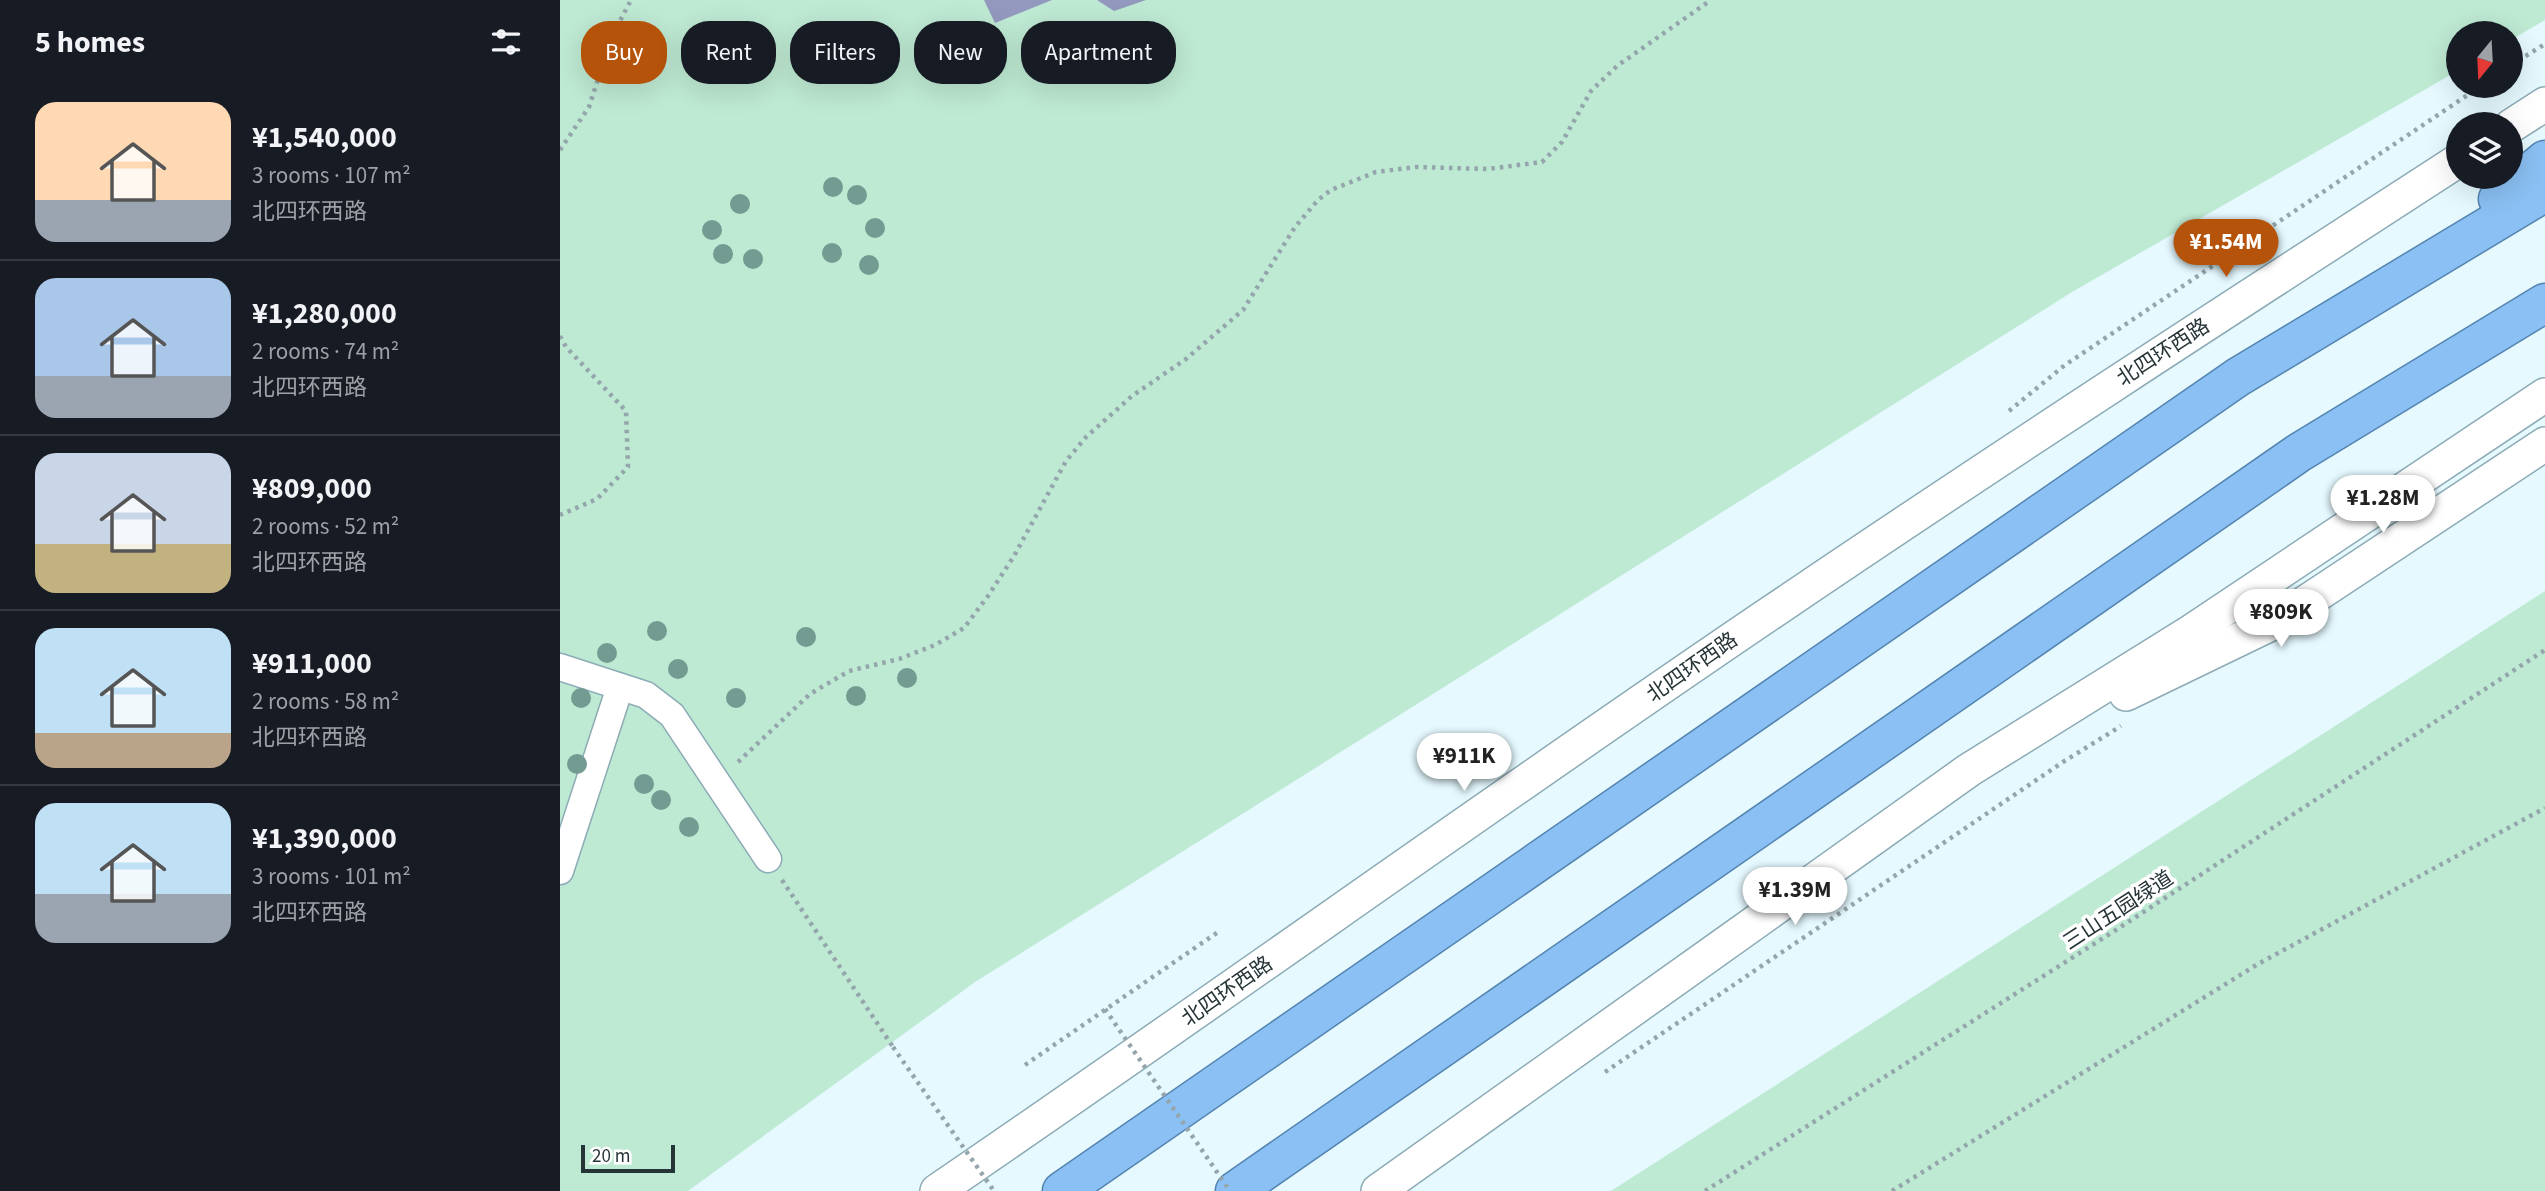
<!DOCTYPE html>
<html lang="en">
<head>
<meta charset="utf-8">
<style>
	body { margin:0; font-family:"Source Sans 3","Noto Sans SC",sans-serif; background:#20242c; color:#f1f3f6; height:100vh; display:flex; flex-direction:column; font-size:26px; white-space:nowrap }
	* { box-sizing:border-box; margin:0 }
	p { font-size:23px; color:#9ea1a6 }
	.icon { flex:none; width:38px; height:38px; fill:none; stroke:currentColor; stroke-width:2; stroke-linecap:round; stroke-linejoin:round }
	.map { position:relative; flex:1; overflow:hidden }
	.side { display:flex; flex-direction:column; background:#171b24; width:560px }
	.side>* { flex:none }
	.hud { position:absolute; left:21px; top:21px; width:665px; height:63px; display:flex; gap:14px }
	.needle { width:46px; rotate:198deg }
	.tools { position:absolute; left:1886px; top:21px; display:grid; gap:14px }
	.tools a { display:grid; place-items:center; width:77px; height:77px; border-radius:50%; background:#171b24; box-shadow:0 7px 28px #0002; font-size:35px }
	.scale { position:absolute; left:21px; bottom:18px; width:94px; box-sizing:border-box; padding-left:7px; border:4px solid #263337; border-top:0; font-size:19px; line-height:24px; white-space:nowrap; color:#263337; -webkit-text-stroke:5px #fff; paint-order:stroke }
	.price { position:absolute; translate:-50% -60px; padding:0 16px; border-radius:24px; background:#fff; color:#222; font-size:23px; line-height:46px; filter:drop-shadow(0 2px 4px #0008) }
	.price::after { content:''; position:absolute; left:50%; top:42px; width:21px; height:16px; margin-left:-10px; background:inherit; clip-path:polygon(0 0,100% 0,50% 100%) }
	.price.on { background:#b45309; color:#fff }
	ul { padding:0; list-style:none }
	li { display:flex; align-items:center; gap:21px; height:175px; padding:0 35px }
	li+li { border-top:2px solid #363941 }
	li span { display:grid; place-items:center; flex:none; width:196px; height:140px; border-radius:21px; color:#555 }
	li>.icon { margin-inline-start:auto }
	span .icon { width:84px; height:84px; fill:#fffc; stroke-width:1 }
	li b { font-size:30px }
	h2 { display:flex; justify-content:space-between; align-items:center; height:84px; padding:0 35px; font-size:30px }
	.pill { padding:0 24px; border-radius:28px; background:#171b24; box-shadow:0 7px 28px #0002; font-size:24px; line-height:63px }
	.pill.on { background:#b45309; color:#fff }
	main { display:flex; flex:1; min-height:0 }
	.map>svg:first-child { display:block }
</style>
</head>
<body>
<main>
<section class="side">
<h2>5 homes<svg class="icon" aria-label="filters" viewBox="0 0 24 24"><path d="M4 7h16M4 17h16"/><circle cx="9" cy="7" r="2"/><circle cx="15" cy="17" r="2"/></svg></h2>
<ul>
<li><span style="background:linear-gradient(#ffd9b3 70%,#9aa5b1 0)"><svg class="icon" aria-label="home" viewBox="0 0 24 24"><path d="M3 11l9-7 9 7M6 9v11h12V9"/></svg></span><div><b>¥1,540,000</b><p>3 rooms · 107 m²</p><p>北四环西路</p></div></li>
<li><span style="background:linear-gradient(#a9c7e8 70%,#9aa5b1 0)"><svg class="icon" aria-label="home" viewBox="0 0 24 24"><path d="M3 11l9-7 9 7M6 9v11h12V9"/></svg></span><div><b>¥1,280,000</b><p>2 rooms · 74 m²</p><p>北四环西路</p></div></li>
<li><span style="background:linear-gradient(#c9d6e8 65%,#c2b280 0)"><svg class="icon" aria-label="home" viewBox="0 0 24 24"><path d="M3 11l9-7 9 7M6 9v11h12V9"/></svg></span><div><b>¥809,000</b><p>2 rooms · 52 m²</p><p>北四环西路</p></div></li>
<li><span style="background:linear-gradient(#bfe0f5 75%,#b9a48a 0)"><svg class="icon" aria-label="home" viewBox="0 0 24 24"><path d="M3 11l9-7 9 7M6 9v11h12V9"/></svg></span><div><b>¥911,000</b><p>2 rooms · 58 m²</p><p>北四环西路</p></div></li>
<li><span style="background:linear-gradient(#bfe0f5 65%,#9aa5b1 0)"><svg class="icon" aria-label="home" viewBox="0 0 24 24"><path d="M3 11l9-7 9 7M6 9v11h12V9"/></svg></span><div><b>¥1,390,000</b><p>3 rooms · 101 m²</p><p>北四环西路</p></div></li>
</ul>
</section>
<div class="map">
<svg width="1985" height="1191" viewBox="0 0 1985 1191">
	<rect width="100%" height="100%" fill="#e5f9ff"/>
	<!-- green -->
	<g fill="#bee9d3">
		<path d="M0,0H1985V20L1951,40V33H1899V70L1512,292L415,982L128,1191H0Z"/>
		<path d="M1985,591V1191H1051Z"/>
	</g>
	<!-- water -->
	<g fill="#9298be">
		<path d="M424,0H492L435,23Z"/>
		<path d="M537,0H586L554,11Z"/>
	</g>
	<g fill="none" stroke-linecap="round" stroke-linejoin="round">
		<!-- minor casing -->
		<g stroke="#8cabb5" stroke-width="29">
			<g id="minor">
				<path d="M0,667L86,695L112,715L208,859"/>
				<path d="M0,871L60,687"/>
			</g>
		</g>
		<!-- tertiary casing -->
		<g stroke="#8cabb5" stroke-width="36">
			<g id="tertiary">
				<path d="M1951,126L1985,104"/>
				<path d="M1566,694L1719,620L1985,444"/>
				<path d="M377,1191C657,1000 931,802 1212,612C1439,458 1669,309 1899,160"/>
				<path d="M818,1191L1409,770L1632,631L1985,395"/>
			</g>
		</g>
		<!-- trunk casing -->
		<g stroke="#5484af" stroke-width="41">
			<g id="trunk">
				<path d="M1938,199L1985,160"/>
				<path d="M502,1191L1678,377L1985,192"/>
				<path d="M675,1191L1740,452L1985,303"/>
			</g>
		</g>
		<!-- path -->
		<g stroke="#94a6ab" stroke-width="4.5" stroke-dasharray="3.5 5" stroke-linecap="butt">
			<path d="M1951,65L1985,44"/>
			<path d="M0,150L29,107L52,36L71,0"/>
			<path d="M0,336L6,347L66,411L68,467L37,499L0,515"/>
			<path d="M1449,411L1505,365L1921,86"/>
			<path d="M178,762L250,694L289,671L339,659L375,645L404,628L428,596L454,556L506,461L526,437L572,396L626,359L683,310L735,227L758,200L771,190L816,172L856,167L928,169L982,162L1002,142L1031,91L1057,66L1151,0"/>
			<path d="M222,880L333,1047"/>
			<path d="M465,1065L658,932"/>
			<path d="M1045,1072L1503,762L1561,726"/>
			<path d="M1145,1191L1559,928L1985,650"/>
			<path d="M1332,1191L1698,964L1985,808"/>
		</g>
		<!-- minor -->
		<use href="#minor" stroke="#fff" stroke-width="26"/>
		<!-- tertiary -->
		<use href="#tertiary" stroke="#fff" stroke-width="33"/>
		<!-- trunk -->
		<use href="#trunk" stroke="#8ac0f3" stroke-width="38"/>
		<!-- path-bridge -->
		<g stroke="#94a6ab" stroke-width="4.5" stroke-dasharray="3.5 5" stroke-linecap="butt">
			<path d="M545,1009L670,1191"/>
			<path d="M333,1047L434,1191"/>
		</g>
	</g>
	<!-- trees -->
	<g fill="#749b92">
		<circle cx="273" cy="187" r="10"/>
		<circle cx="297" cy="195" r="10"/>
		<circle cx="180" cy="204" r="10"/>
		<circle cx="315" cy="228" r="10"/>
		<circle cx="152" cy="230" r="10"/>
		<circle cx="272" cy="253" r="10"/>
		<circle cx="163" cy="254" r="10"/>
		<circle cx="193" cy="259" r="10"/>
		<circle cx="309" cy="265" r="10"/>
		<circle cx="97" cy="631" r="10"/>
		<circle cx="246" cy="637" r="10"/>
		<circle cx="47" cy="653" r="10"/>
		<circle cx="118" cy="669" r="10"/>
		<circle cx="347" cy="678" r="10"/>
		<circle cx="296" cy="696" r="10"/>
		<circle cx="21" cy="698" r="10"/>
		<circle cx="176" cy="698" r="10"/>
		<circle cx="17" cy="764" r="10"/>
		<circle cx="84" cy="784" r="10"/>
		<circle cx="101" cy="800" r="10"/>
		<circle cx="129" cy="827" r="10"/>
	</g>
	<g text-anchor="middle" stroke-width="7" stroke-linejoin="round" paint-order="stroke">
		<!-- street labels -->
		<g font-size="21" fill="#263337" stroke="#fff">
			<text transform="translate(1603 352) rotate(-33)" y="7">北四环西路</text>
			<text transform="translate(1132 667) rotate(-35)" y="7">北四环西路</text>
			<text transform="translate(1558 910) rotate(-33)" y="7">三山五园绿道</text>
			<text transform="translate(667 991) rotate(-35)" y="7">北四环西路</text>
		</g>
	</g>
</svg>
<div class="tools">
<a><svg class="needle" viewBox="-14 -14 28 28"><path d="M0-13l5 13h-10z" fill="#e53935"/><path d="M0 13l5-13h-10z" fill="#9ea1a6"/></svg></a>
<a><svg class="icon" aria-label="layers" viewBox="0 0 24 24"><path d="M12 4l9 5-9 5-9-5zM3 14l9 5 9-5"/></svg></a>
</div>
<div class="scale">20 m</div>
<b class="price on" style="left:1666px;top:279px">¥1.54M</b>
<b class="price" style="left:1823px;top:535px">¥1.28M</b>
<b class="price" style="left:1721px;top:649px">¥809K</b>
<b class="price" style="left:904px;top:793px">¥911K</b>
<b class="price" style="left:1235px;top:927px">¥1.39M</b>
<div class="hud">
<a class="pill on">Buy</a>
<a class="pill">Rent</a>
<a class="pill">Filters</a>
<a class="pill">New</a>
<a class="pill">Apartment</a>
</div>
</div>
</main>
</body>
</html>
